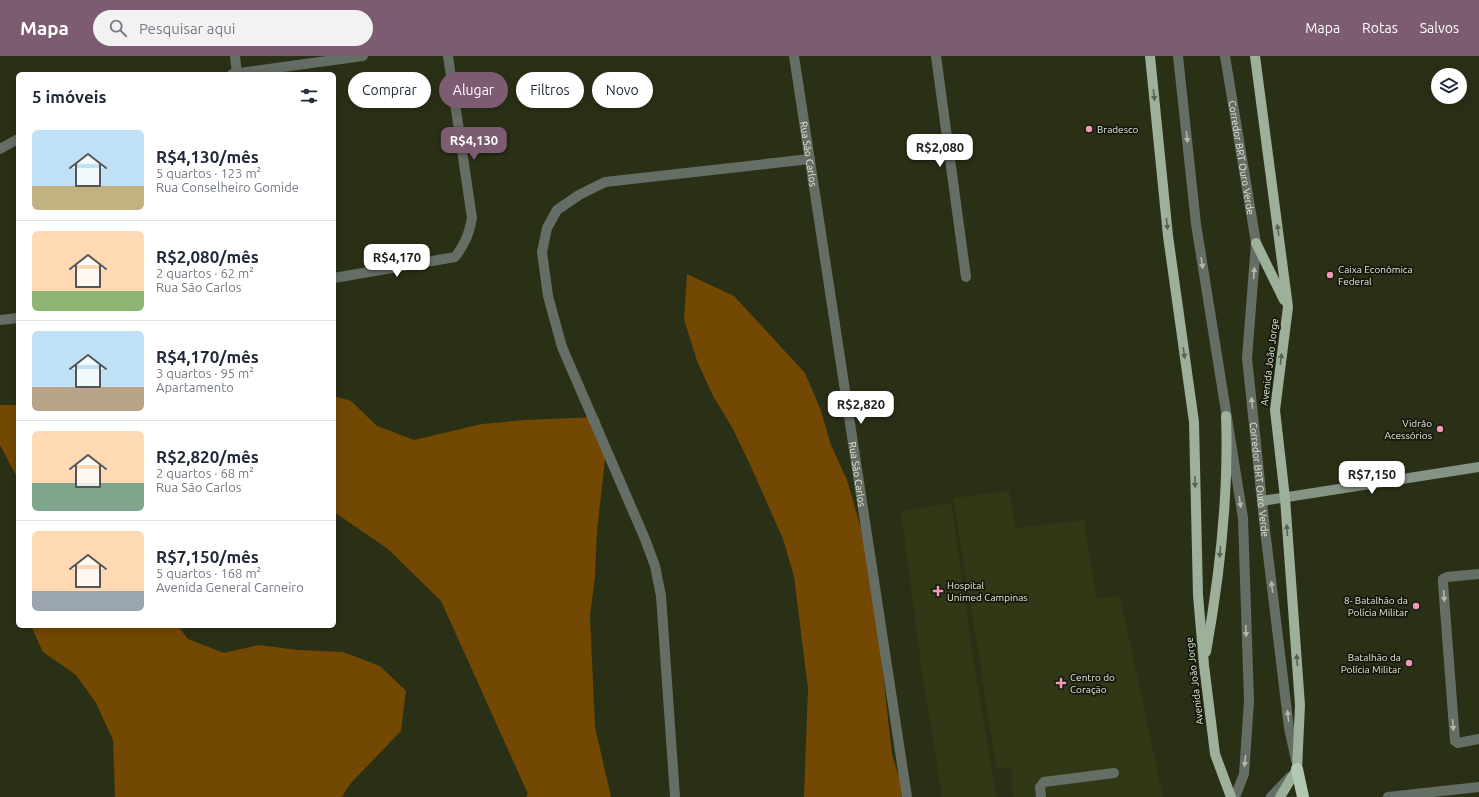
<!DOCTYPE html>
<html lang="pt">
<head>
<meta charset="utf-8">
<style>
	body { margin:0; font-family:Ubuntu,sans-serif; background:#f2f2f3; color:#1f2937; height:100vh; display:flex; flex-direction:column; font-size:15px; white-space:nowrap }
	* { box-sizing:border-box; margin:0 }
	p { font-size:13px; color:#747a83 }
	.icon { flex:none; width:22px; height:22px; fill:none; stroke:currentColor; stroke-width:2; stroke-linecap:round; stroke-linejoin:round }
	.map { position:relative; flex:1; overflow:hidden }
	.details { position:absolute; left:16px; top:16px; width:320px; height:556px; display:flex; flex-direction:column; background:#fff; border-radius:6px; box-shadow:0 2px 10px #0003 }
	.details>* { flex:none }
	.hud { position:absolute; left:348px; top:16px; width:380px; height:36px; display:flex; gap:8px }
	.buttons { position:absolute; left:1431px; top:12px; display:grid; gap:8px }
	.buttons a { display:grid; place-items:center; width:36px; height:36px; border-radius:50%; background:#fff; box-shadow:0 2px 10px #0003; font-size:20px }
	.price { position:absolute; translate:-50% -34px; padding:0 9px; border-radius:8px; background:#fff; color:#222; font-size:13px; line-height:26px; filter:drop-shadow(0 1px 2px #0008) }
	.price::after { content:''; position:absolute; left:50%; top:24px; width:12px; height:9px; margin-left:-6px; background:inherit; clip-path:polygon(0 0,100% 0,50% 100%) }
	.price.active { background:#7d5c71; color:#fff }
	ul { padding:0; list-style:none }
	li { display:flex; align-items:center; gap:12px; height:100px; padding:0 16px }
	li+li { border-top:1px solid #e0e1e3 }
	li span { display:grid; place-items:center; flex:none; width:112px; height:80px; border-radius:6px; color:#555 }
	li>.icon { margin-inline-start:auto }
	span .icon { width:48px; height:48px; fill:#fffc; stroke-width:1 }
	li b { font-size:17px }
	h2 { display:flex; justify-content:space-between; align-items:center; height:48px; padding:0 16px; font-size:17px }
	.pill { padding:0 14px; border-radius:18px; background:#fff; box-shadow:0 2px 10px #0003; font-size:14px; line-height:36px }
	.pill.active { background:#7d5c71; color:#fff }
	header { display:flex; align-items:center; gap:24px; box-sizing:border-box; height:56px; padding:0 20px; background:#7d5c71; color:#fff }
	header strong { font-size:19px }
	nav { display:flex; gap:22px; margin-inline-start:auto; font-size:14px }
	.search { width:280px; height:36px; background:#f2f2f3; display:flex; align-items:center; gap:10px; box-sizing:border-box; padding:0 14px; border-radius:22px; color:#747a83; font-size:15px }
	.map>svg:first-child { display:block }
</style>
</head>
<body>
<header>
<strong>Mapa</strong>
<div class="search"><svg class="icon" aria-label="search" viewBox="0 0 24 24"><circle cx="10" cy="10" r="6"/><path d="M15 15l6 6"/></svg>Pesquisar aqui</div>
<nav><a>Mapa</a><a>Rotas</a><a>Salvos</a></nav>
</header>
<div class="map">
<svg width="1479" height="741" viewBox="0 0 1479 741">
	<rect width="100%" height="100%" fill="#2a3016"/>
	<!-- built -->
	<g fill="#313816">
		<path d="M1009,435L1015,472L1084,464L1097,543L1120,540L1163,741H1013L1011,711L997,713L953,442Z"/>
		<path d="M951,447L975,614L996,741H942L923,624L901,455Z"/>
	</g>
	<!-- forest -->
	<g fill="#734802">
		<path d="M687,218L734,240L805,317L820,352L831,389L847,424L870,504L892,698L903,735L901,741H804L808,633L794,520L783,483L752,413L733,373L713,340L697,305L684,263Z"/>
		<path d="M334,340L351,345L377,370L414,384L482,368L525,364L599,361L606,395L597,475L595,520L590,560L595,671L611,741H526L528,738L441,545L388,493L334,456Z"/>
		<path d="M0,349H18V423L0,389Z"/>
		<path d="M31,570H178L188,583L224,597L258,589L298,594L343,596L380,610L406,635L401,675L350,728L342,741H115L113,684L96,647L76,619L43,596Z"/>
	</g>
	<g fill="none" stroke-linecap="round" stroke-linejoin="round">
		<!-- lane -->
		<g stroke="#656e64" stroke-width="10">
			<path d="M1178,0L1196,168L1243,462L1249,645L1244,718L1235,741"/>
			<path id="s1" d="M1225,0L1256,187L1247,302L1265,474L1289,672L1296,704"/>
			<path d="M1479,518L1447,521L1443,523V527L1455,685L1458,687L1479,683"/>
			<path d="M675,741L661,540L655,510L645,483L562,291L548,240L542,196L547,172L557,154L579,139L605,126L810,103"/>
			<path d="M1041,741L1040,731L1044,726L1114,717"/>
			<path d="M1271,741L1290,721"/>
			<path d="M1388,741L1479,731"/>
		</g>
		<!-- street -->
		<g stroke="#656e64" stroke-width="10">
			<path d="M235,0L237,18"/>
			<path id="s2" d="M794,0L907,741"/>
			<path d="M936,0L966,221"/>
			<path d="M232,18L363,0"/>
			<path d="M0,93L18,83"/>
			<path d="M334,222L455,201C465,188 469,178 472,162L448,0"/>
			<path d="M0,264L18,262"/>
		</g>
		<!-- secondary -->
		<path stroke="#849383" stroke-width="10" d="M1262,445L1479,411"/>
		<!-- primary -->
		<g stroke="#9cb09a" stroke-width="10">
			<path d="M1150,0L1168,180L1194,366L1198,539L1204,609L1215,698L1231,741"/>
			<path d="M1255,0L1288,251L1275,354L1285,442L1300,649L1297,713L1280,741"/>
			<path d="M1256,187L1284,244"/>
			<path d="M1206,596C1220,518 1229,439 1226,360"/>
		</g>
		<!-- highway -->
		<path stroke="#b1c9b0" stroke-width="12" d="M1297,713L1303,741"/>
	</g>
	<!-- one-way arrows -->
	<defs><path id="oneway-solid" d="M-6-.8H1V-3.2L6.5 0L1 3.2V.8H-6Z"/></defs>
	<g fill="#586452">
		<use href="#oneway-solid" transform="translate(1154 39) rotate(84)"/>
		<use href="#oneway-solid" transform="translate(1167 168) rotate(84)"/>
		<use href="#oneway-solid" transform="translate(1278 174) rotate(-98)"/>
		<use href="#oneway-solid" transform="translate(1184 297) rotate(82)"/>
		<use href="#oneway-solid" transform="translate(1281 303) rotate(-83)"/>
		<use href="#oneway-solid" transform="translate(1195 426) rotate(89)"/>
		<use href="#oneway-solid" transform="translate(1287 474) rotate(-94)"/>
		<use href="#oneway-solid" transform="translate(1220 496) rotate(95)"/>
		<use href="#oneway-solid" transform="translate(1297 604) rotate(-94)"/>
	</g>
	<g fill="#b2b8ab">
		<use href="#oneway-solid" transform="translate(1187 81) rotate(84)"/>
		<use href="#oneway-solid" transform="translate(1202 207) rotate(81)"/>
		<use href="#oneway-solid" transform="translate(1254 217) rotate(-86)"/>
		<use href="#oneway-solid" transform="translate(1252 347) rotate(-96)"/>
		<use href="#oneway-solid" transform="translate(1240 446) rotate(81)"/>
		<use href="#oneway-solid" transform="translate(1272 531) rotate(-97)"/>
		<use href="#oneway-solid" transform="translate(1444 540) rotate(86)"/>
		<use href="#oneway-solid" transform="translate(1246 575) rotate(88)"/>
		<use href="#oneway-solid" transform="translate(1288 660) rotate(-97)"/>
		<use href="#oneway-solid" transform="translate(1453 669) rotate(86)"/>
		<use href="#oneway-solid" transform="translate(1245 705) rotate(97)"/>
	</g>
	<!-- markers -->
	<g fill="#f09ab7" stroke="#14170b" stroke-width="1.5">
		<circle cx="1089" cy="73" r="4"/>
		<circle cx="1330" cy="219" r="4"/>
		<circle cx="1440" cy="373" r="4"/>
		<path d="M936 529h4v4h4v4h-4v4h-4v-4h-4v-4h4z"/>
		<circle cx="1416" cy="550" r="4"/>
		<circle cx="1409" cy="607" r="4"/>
		<path d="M1059 621h4v4h4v4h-4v4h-4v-4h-4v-4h4z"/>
	</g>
	<g text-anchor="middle" stroke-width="3.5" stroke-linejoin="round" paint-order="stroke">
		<!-- poi labels -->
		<g font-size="10" fill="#e6eada" stroke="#14170b" text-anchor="start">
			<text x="1097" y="77">Bradesco</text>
			<text x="1338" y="217">Caixa Econômica<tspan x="1338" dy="12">Federal</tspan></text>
			<text x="1432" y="371" text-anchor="end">Vidråo<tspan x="1432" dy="12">Acessórios</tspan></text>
			<text x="947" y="533">Hospital<tspan x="947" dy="12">Unimed Campinas</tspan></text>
			<text x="1408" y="548" text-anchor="end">8- Batalhão da<tspan x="1408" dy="12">Polícia Militar</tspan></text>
			<text x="1401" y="605" text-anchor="end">Batalhão da<tspan x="1401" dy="12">Polícia Militar</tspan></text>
			<text x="1070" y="625">Centro do<tspan x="1070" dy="12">Coração</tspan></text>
		</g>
		<!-- street labels -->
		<g font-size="10" fill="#e6eada" stroke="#14170b">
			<text dy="4" stroke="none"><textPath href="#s2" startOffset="99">Rua São Carlos</textPath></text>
			<text dy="4" stroke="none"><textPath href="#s1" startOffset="103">Corredor BRT Ouro Verde</textPath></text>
			<text transform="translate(1269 306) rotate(-83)" y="4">Avenida João Jorge</text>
			<text dy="4" stroke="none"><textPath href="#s2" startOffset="423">Rua São Carlos</textPath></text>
			<text dy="4" stroke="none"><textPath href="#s1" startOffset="427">Corredor BRT Ouro Verde</textPath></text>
			<text transform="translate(1194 625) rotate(-97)" y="4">Avenida João Jorge</text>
		</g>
	</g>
</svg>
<div class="buttons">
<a><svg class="icon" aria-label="layers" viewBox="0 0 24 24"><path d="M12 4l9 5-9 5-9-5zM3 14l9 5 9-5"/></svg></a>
</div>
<b class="price active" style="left:474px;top:105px">R$4,130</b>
<b class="price" style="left:940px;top:112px">R$2,080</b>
<b class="price" style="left:397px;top:222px">R$4,170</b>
<b class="price" style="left:861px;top:369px">R$2,820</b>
<b class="price" style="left:1372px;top:439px">R$7,150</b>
<div class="hud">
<a class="pill">Comprar</a>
<a class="pill active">Alugar</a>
<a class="pill">Filtros</a>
<a class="pill">Novo</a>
</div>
<section class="details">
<h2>5 imóveis<svg class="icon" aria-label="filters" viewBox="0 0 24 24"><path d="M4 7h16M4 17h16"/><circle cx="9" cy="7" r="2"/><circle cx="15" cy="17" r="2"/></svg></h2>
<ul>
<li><span style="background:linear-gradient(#bfe0f5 70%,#c2b280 0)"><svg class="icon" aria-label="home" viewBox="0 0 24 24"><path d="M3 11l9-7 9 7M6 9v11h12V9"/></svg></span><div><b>R$4,130/mês</b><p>5 quartos · 123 m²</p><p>Rua Conselheiro Gomide</p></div></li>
<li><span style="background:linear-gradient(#ffd9b3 75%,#8fb573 0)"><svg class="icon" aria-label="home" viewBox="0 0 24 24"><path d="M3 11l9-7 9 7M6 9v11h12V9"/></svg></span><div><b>R$2,080/mês</b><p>2 quartos · 62 m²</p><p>Rua São Carlos</p></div></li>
<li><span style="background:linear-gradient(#bfe0f5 70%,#b9a48a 0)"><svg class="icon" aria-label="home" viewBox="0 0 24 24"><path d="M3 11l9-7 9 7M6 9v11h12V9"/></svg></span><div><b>R$4,170/mês</b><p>3 quartos · 95 m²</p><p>Apartamento</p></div></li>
<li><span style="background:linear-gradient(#ffd9b3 65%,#7fa58c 0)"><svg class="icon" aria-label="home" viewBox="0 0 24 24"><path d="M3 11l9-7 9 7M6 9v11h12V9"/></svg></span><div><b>R$2,820/mês</b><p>2 quartos · 68 m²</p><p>Rua São Carlos</p></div></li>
<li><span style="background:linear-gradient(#ffd9b3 75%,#9aa5b1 0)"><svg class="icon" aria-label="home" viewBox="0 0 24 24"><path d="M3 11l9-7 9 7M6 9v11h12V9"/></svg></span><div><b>R$7,150/mês</b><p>5 quartos · 168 m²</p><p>Avenida General Carneiro</p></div></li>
</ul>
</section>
</div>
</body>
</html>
